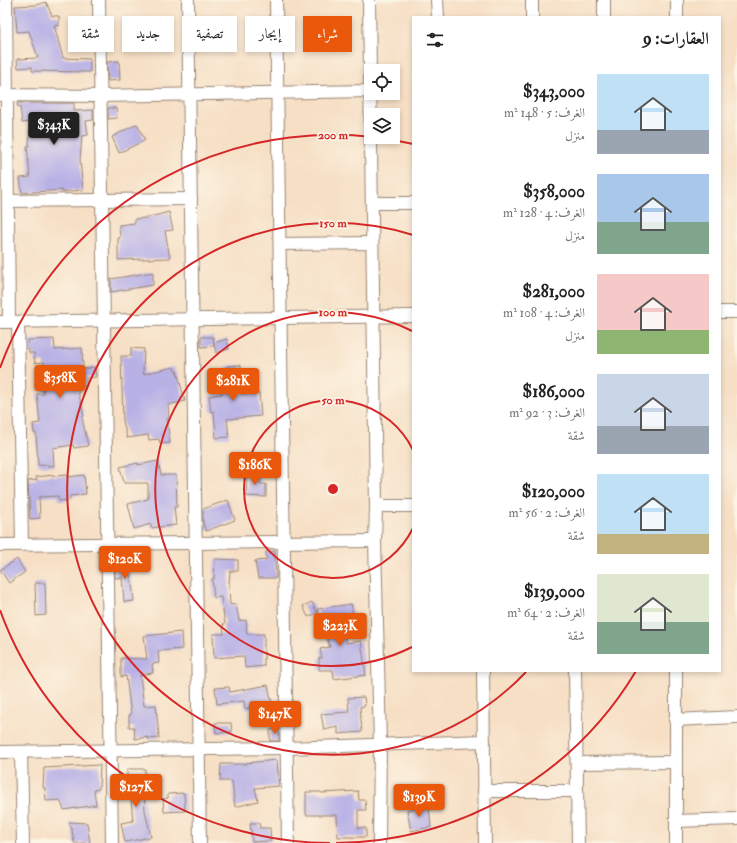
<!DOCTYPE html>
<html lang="ar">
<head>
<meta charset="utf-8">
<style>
	body { margin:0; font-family:"IM FELL Double Pica",Amiri,serif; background:#f6f6f6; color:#222; direction:rtl; height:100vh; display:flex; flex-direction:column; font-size:15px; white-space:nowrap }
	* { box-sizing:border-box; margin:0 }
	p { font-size:13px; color:#767676 }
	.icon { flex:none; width:22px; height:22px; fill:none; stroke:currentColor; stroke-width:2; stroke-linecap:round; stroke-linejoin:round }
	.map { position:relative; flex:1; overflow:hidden; direction:ltr }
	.drawer { position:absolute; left:412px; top:16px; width:309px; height:656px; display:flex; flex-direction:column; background:#fff; border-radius:0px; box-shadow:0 2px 6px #0003; direction:rtl }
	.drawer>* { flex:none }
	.banner { position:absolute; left:12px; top:16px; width:340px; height:36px; direction:rtl; display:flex; gap:8px }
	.controls { position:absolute; left:364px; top:64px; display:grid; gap:8px }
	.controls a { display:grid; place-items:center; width:36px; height:36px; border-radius:0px; background:#fff; box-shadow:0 2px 6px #0003; font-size:20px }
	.price { position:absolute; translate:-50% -34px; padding:0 9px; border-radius:4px; background:#ea580c; color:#fff; font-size:13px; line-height:26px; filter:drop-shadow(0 1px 2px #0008) }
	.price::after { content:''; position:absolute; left:50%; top:24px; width:12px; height:9px; margin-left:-6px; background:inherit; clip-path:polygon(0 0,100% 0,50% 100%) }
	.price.current { background:#222; color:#fff }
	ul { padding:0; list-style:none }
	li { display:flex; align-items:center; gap:12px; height:100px; padding:0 12px }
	li span { display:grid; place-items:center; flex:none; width:112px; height:80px; border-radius:0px; color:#555 }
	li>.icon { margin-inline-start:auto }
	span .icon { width:48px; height:48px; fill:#fffc; stroke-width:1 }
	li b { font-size:17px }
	h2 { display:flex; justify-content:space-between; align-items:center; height:48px; padding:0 12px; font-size:17px }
	.chip { padding:0 14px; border-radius:0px; background:#fff; box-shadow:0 2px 6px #0003; font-size:14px; line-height:36px }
	.chip.current { background:#ea580c; color:#fff }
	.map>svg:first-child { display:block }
</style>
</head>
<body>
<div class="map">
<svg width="737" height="843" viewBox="0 0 737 843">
	<rect width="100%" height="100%" fill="#fcf5e5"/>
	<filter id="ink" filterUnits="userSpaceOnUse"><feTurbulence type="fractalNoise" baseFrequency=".025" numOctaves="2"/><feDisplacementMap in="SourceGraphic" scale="8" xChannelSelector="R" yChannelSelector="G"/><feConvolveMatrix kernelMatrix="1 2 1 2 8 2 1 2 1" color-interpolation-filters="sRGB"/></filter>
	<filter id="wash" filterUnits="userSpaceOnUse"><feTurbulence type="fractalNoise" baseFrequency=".012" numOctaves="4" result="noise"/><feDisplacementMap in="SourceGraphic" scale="16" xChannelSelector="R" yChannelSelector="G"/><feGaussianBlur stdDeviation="0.9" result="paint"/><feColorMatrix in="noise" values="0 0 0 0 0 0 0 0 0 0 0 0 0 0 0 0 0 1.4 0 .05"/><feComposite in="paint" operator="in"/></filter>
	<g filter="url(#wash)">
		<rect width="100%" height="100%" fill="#f6dfc5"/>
		<g id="blocks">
			<!-- building -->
			<g fill="#b8b1e6">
				<path d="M46,2L52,16H59V26L54,25L63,58L90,59V72L32,71V67L18,68L17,59L38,58L29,31L17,32L15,6L37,5Z"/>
				<path d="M119,61L120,80L108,81L107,62Z"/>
				<path d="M17,103H74V111L93,110V120L86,121L88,135L82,136L80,160L83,190L62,192V190L22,193L20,178L30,177L27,146H29L30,122L22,123L20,107H18Z"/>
				<path d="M108,108H116L117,118L108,119Z"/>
				<path d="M137,124L145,140L119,153L112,137Z"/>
				<path d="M169,212L173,230L165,231L170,258L118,260V238H120L119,225L135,223V219L146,218Z"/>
				<path d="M153,272V285L111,292V279Z"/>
				<path d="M201,337H213L214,346L201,347Z"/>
				<path d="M54,339L55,350L82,348L83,369L95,367L96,377L86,378V386L77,387L84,416L82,417L88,446L74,448L73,445L53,448L54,466L38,465L36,433H34L33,424L40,423L37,394H44L43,388H46L44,362L35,363L34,353H29L28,340Z"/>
				<path d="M227,339L229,349L216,353L214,343Z"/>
				<path d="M131,348L144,349L143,374L174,367L175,371H177L185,401L168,405L169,419H167L170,443L160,444L159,439L149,440L148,435L127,438L123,421L121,356H131Z"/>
				<path d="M241,365V394L259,393L261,416L227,419L229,437L216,438L214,411L211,412L209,396L222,394L221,374L228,373L227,366Z"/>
				<path d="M158,461L161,475H176L177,507H174L176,525L151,528V524L134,529L128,504L148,499V483H124L120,467L138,463V465Z"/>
				<path d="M247,474L261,475L260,484H266V497L246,496Z"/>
				<path d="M54,475V476L67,475V477L84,475L86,494L70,496V500L59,501L58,496L39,497L40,518L30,519L28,481L37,480L36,477Z"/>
				<path d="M228,500L235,520L206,531L203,523V509Z"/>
				<path d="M145,551L146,565L131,566L129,552Z"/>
				<path d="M266,551H275L276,578H258L255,561L266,560Z"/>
				<path d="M126,558L132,584L134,601L124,602L122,577L115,578V567L121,566V559Z"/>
				<path d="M17,559L25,572L9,583L0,570Z"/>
				<path d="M215,559L238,560V571H230L229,584L230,605L236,604L239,621L246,620L247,634H264V666L245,668L244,656L214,658L213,634H224L223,624H225L221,597L214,598L212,579H214Z"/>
				<path d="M35,583H45L46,615L36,616Z"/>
				<path d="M312,602L317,613L308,617L303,606Z"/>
				<path d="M351,604L353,614L331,617L336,634L344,633L346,643L361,641L366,675L334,679L333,670H319V658H322L320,649L330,647L317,609Z"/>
				<path d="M181,632L182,649L158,651L159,663L152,664L153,673L140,675L144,706L156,705L159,738L148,739V737L135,739L134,727H129V715H131L126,676L121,677V658L147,659L144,636Z"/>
				<path d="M268,685L272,704L245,709L244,701L217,704L215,688L229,687L230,692Z"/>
				<path d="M364,697L365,706L360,707L362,732L338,734V727L324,730L321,714L349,712L348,698Z"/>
				<path d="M215,723H231L232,732L216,733Z"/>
				<path d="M279,729V741H270V730Z"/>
				<path d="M277,760L279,786L255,788L258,801L235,807L232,781H220L221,764H246V763Z"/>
				<path d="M100,765L99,789L94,790L96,805L64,810L60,800L46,801L45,788H43L44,768Z"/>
				<path d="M127,769H145V782L140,783L141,792H144L145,811L151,837L125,842L121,823L133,821L130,788H127Z"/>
				<path d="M358,791L359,800H365L366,810H358V828H366V837H338L337,815H306V792H321V793Z"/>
				<path d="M184,793L185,811L164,812L163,799L168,798V794Z"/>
				<path d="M429,806L431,827L411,831L407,810Z"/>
				<path d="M69,822L87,823L90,843H74L72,830Z"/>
				<path d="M250,823H259L260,828H270L271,841L252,842Z"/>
			</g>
		</g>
	</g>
	<g filter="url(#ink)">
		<use href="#blocks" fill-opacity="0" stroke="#988472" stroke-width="1"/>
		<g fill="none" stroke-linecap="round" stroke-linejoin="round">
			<!-- minor casing -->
			<g stroke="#988472" stroke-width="14">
				<g id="minor">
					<path d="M6,0L9,322"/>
					<path d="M99,0L112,843"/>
					<path d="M188,0L200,843"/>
					<path d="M276,0L288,843"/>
					<path d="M369,0L376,506L375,541L380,744L379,843"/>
					<path d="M437,0L438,17"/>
					<path d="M532,0V17"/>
					<path d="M604,0V17"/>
					<path d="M677,17V0"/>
					<path d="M0,95L100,96L370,91"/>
					<path d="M8,201L191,199"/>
					<path d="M372,203H413"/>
					<path d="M280,244L372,243"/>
					<path d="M720,312H737"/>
					<path d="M0,322L413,316"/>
					<path d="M18,322L22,545"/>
					<path d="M376,506H413"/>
					<path d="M0,545L375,541"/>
					<path d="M483,671L485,843"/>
					<path d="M575,671L578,843"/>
					<path d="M676,671V843"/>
					<path d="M675,720L737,717"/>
					<path d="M0,752L287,748L484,741"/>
					<path d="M21,752L23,843"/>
					<path d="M577,763L675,762"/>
					<path d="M484,791H577"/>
					<path d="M676,821L737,819"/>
				</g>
			</g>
			<!-- minor -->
			<use href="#minor" stroke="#fff" stroke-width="12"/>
		</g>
	</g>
	<!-- distance rings -->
	<g fill="none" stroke="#d62828" stroke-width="2">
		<path d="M413 528A89 89 0 1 1 413 450"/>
		<path d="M412 647A177 177 0 1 1 412 331"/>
		<path d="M526 672A266 266 0 1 1 413 235"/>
		<path d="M636 671A354 354 0 0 1 336 843M330 843A354 354 0 0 1 0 610M0 368A354 354 0 0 1 413 144"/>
	</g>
	<circle cx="333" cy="489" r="6" fill="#d62828" stroke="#fcf5e5" stroke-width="2"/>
	<g font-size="12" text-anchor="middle" font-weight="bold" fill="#d62828" stroke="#fcf5e5" stroke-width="3.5" stroke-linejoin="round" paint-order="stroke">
		<text x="333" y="139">200 m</text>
		<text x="333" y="227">150 m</text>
		<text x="333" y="316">100 m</text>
		<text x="333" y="404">50 m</text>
	</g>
</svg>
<div class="controls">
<a><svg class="icon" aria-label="locate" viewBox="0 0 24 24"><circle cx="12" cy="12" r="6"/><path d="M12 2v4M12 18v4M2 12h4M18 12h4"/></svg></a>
<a><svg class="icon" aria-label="layers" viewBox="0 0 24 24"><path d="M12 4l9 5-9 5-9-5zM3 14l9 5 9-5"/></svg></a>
</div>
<b class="price current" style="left:54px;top:146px">$343K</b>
<b class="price" style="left:60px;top:399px">$358K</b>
<b class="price" style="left:233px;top:402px">$281K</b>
<b class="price" style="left:255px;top:486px">$186K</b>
<b class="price" style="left:125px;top:580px">$120K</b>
<b class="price" style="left:340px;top:647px">$223K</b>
<b class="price" style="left:275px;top:735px">$147K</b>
<b class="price" style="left:136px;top:808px">$127K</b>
<b class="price" style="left:419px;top:818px">$139K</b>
<div class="banner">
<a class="chip current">شراء</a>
<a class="chip">إيجار</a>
<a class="chip">تصفية</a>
<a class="chip">جديد</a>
<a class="chip">شقة</a>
</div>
<section class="drawer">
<h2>العقارات: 9<svg class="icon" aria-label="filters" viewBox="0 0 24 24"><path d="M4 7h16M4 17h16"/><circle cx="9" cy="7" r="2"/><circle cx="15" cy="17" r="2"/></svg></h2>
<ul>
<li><span style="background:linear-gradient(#bfe0f5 70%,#9aa5b1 0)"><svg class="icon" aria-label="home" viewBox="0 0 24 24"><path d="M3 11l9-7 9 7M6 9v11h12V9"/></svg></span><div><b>$343,000</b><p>الغرف: 5 · 148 m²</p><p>منزل</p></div></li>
<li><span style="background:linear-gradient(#a9c7e8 60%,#7fa58c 0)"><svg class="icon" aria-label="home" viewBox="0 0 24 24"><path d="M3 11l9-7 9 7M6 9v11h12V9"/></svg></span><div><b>$358,000</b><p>الغرف: 4 · 128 m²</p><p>منزل</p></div></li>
<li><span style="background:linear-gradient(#f6c9c9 70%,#8fb573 0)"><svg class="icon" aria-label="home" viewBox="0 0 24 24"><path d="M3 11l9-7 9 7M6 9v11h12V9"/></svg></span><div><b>$281,000</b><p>الغرف: 4 · 108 m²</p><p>منزل</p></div></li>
<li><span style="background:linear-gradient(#c9d6e8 65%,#9aa5b1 0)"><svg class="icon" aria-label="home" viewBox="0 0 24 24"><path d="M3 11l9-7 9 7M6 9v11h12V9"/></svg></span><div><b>$186,000</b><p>الغرف: 3 · 92 m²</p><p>شقة</p></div></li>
<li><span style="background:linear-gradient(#bfe0f5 75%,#c2b280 0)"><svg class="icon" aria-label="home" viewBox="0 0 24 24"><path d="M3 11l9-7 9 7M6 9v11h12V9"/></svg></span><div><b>$120,000</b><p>الغرف: 2 · 56 m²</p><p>شقة</p></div></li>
<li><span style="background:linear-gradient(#dfe7d0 60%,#7fa58c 0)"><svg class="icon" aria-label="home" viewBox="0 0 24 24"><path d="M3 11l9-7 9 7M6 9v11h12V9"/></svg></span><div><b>$139,000</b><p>الغرف: 2 · 64 m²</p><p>شقة</p></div></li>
</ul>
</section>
</div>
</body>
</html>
